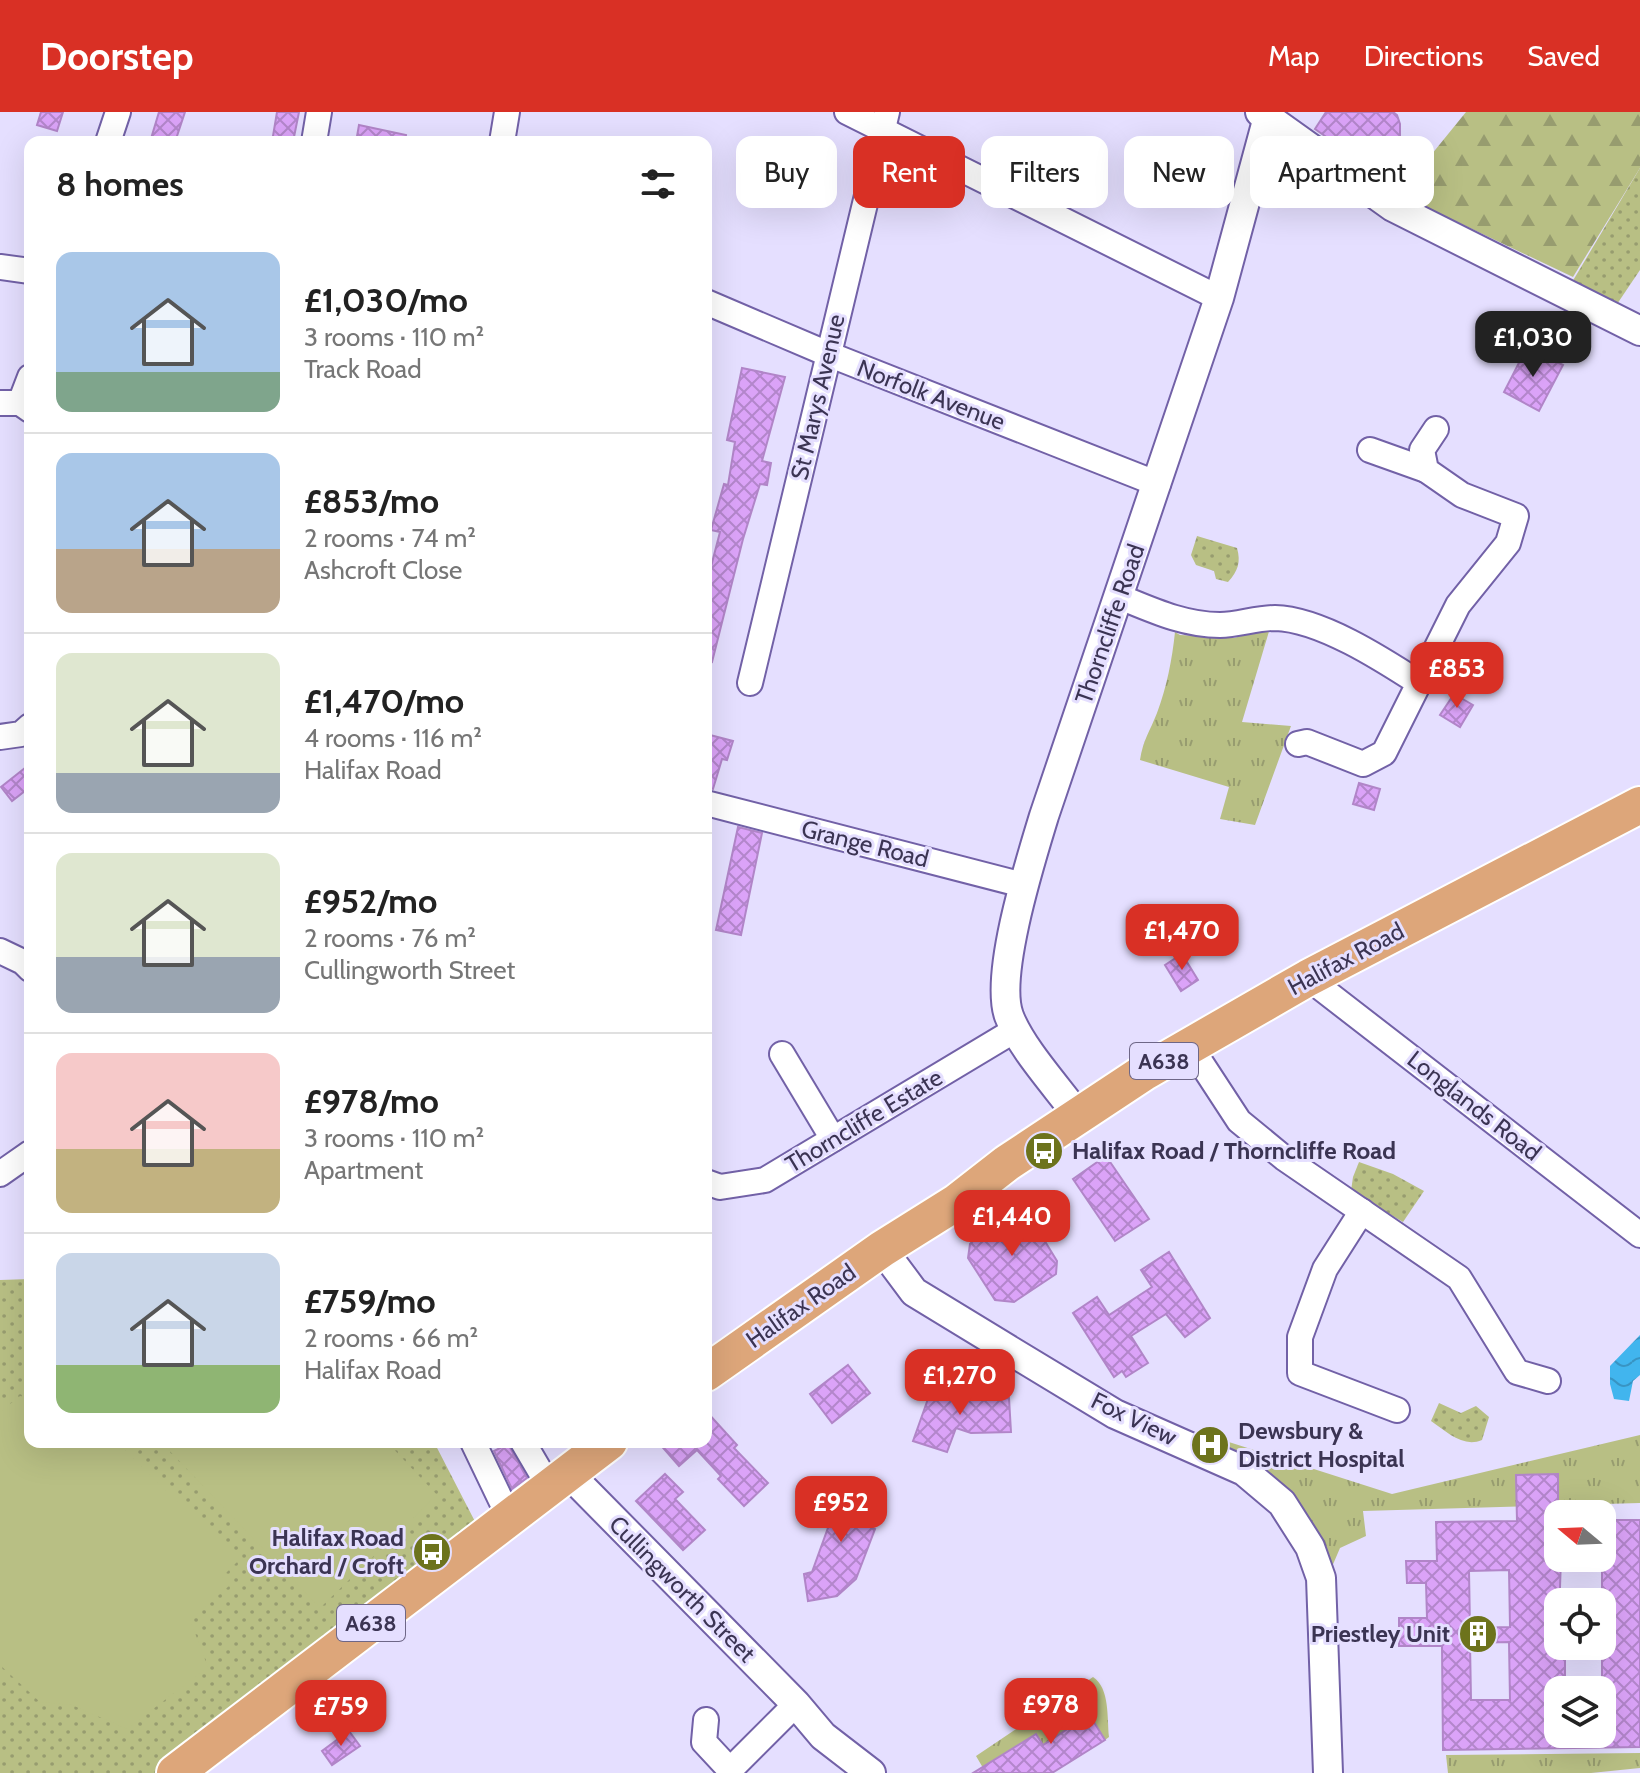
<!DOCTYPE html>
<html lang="en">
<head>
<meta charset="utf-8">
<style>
	body { margin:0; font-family:Cabin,sans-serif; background:#f2f2f2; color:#222; height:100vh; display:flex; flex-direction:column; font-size:30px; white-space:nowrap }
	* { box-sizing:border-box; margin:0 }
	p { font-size:26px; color:#767676 }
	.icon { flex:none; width:44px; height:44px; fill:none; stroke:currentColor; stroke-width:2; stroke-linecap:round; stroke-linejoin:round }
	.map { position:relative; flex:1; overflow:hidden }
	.drawer { position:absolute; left:24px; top:24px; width:688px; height:1312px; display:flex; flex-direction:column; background:#fff; border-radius:16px; box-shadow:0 8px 32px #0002 }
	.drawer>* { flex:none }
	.banner { position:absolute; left:736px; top:24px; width:760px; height:72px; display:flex; gap:16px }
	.needle { width:52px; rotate:289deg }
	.controls { position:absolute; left:1544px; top:1388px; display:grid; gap:16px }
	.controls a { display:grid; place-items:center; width:72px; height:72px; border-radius:16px; background:#fff; box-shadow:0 8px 32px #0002; font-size:40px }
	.price { position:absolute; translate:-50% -68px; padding:0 18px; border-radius:16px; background:#d93025; color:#fff; font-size:26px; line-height:52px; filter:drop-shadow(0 2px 4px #0008) }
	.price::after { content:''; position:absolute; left:50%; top:48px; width:24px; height:18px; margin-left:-12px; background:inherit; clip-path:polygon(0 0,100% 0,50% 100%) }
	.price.selected { background:#222; color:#fff }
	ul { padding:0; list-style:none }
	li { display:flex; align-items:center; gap:24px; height:200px; padding:0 32px }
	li+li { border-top:2px solid #e0e0e0 }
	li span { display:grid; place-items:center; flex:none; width:224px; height:160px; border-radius:16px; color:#555 }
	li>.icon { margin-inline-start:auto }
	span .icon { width:96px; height:96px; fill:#fffc; stroke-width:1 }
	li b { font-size:34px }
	h2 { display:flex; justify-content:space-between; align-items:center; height:96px; padding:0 32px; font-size:34px }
	.tag { padding:0 28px; border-radius:16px; background:#fff; box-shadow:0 8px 32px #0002; font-size:28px; line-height:72px }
	.tag.selected { background:#d93025; color:#fff }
	header { display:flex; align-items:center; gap:48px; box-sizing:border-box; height:112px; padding:0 40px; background:#d93025; color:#fff }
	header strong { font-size:38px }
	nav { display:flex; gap:44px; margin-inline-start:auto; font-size:28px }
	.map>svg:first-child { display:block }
</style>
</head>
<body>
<header>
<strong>Doorstep</strong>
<nav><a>Map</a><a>Directions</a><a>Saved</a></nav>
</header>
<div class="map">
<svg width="1640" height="1661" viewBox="0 0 1640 1661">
	<defs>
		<pattern id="grass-tufts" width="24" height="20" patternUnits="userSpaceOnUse" patternTransform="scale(2)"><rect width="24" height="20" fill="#b8bf84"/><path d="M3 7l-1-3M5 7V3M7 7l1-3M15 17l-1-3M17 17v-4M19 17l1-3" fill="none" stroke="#979c6f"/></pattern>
		<pattern id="forest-firs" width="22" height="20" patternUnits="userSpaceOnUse" patternTransform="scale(2)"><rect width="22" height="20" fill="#b8bf84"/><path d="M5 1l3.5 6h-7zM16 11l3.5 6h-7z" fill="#979c6f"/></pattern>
		<pattern id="park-dots" width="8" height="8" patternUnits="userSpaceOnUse" patternTransform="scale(2)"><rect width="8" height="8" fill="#b8bf84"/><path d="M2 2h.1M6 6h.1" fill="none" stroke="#979c6f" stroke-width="1.8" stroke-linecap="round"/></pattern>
		<pattern id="water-waves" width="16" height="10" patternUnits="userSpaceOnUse" patternTransform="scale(2)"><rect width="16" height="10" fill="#41b5ee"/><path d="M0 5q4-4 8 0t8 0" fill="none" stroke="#3894c3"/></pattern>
		<pattern id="building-cross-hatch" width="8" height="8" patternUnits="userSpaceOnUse" patternTransform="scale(2)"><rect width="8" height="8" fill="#dba3f8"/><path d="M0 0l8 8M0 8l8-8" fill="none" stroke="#b386cb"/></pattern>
	</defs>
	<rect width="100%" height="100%" fill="#e5dfff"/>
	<!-- grass -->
	<g fill="url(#grass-tufts)">
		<path d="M1270,516L1242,610L1291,614L1255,713L1220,707L1229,675L1140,648C1143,628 1150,619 1157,601C1167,574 1172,548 1175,520L1180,523L1234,526Z"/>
		<path d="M1640,1323V1391L1363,1399L1366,1424L1340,1436L1331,1457C1308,1378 1271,1369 1210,1324L1392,1382Z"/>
		<path d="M1093,1565C1110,1576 1107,1606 1109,1625L1105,1628L1079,1586L1059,1599L1069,1616L1043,1633L1036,1622L986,1661L976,1644Z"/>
		<path d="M1640,1641V1656L1591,1661H1448L1446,1643Z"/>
	</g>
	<!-- forest -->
	<path fill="url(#forest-firs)" d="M1466,0H1640V56L1573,165L1407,86L1427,48Z"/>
	<!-- park -->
	<g fill="url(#park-dots)">
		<path d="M1640,56V158L1609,204L1565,182Z"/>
		<path d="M1197,424L1237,436C1241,450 1238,459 1228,470L1216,467L1214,459L1196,453L1191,443Z"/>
		<path d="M1359,1050L1393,1062L1424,1079L1403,1110L1351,1079L1353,1065Z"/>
		<path d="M30,1167V1330H434L483,1425L175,1661H0V1168Z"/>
		<path d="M1439,1291L1461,1301L1476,1294L1489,1305L1482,1328C1463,1336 1447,1320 1431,1309Z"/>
	</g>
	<!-- pitch -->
	<g fill="#b8bf84">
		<path d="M20,1284L30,1286V1330H117L238,1449L222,1465L229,1474L190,1508L208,1555L127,1617L72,1593L40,1590L0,1553V1300Z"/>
		<path d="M161,1330H387L437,1383L320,1496Z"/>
	</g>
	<!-- water -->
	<path fill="url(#water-waves)" d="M1640,1223V1263L1633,1269L1629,1289L1614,1287L1610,1272V1254Z"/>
	<!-- building -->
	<g fill="url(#building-cross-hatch)" stroke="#b185c8" stroke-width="2" fill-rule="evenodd">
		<path d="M41,0H63L57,19L37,13Z"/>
		<path d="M159,0H185L175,30H150Z"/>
		<path d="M277,0H299L293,30H272Z"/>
		<path d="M1326,0H1393L1397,3L1400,12V33L1414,43L1393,72L1315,17Z"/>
		<path d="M359,13L406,23L405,30H356Z"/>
		<path d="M1527,235L1563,253L1539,299L1504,280Z"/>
		<path d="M742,256L785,265L762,349L771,351L767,373L760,372L743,427L712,550L706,549V474L720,420L711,418L724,372L728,373L735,330L727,328Z"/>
		<path d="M1454,582L1473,593L1460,615L1440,603Z"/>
		<path d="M710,623L733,629L727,648L722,647L713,677L706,676V627L709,628Z"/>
		<path d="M30,652V675L12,689L1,675Z"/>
		<path d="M1359,671L1380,677L1374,698L1353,692Z"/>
		<path d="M738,715L762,721L741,823L716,818Z"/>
		<path d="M1182,842L1198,868L1181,879L1165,853Z"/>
		<path d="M1106,1044L1149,1107L1115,1129L1073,1067Z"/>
		<path d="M1016,1102L1030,1105L1057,1149L1056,1162L1014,1190L995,1188L968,1146L970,1132L976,1126L984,1124L987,1107L1006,1110Z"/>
		<path d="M1169,1140L1210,1206L1185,1225L1166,1202L1131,1224L1148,1251L1126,1265L1122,1259L1114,1265L1073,1201L1097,1185L1109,1203L1152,1175L1141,1158Z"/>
		<path d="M848,1253L870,1281L832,1311L810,1282Z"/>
		<path d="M934,1270L982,1288L1009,1286L1011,1320L971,1321L956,1316L947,1340L913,1329Z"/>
		<path d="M706,1299L737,1333L734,1336L768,1371L744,1394L718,1367L721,1364L697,1338L679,1354L658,1330H706Z"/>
		<path d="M508,1332L527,1366L512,1377L494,1339Z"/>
		<path d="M665,1362L683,1380L675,1387L705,1418L683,1438L636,1389Z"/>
		<path d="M1558,1362V1446H1561L1558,1534H1565V1578H1558V1622H1602V1408H1640V1635L1443,1638L1442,1534H1399V1506H1427L1426,1471H1407L1406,1449H1437L1436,1410L1517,1409L1516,1363ZM1509,1458L1510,1515L1470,1516L1469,1459ZM1509,1530L1510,1588H1471L1470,1531Z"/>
		<path d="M859,1369L867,1414L875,1417L856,1467L837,1484L808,1489L804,1462L812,1460L833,1402L828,1374Z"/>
		<path d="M1079,1586L1105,1628L1052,1661H973L1036,1622L1043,1633L1069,1616L1059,1599Z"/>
		<path d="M349,1619L360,1634L332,1653L322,1639Z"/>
	</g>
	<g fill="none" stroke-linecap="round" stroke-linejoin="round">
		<!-- minor casing -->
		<g stroke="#7261a7" stroke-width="28">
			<g id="minor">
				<path d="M847,0L1219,186"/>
				<path d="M108,30L118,0"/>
				<path d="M314,30L319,0"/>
				<path d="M502,30L507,0"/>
				<path d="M0,155L30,159"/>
				<path d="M706,190L828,242L1158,372"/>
				<path d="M0,291H20L30,298"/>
				<path d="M20,291L30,265"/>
				<path d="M1370,338L1426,358"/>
				<path d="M1120,485C1152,498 1184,513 1220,513C1238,513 1256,506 1275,506C1320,507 1382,547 1419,571L1384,641L1363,652L1307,630L1298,632"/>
				<path d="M750,571L887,0"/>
				<path d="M1419,571L1458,493L1508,431L1516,404L1462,383L1426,358L1422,338L1436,317"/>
				<path d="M0,625L21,622L30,614"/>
				<path d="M706,691L1023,773"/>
				<path d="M0,839L23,850L30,857"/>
				<path d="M1308,866L1640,1123"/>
				<path d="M1190,934L1239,1009L1284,1046L1459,1166L1517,1260L1548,1269"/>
				<path d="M782,942L833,1027"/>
				<path d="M0,1062L30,1041"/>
				<path d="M706,1070L720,1075L765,1068L1015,918"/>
				<path d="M1362,1099L1325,1157L1300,1225V1261L1397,1298"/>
				<path d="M473,1330L509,1405"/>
				<path d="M523,1330L550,1376"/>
				<path d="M706,1608L704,1630L730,1658"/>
				<path d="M732,1661L730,1658L796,1592"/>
			</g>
		</g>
		<!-- tertiary casing -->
		<g stroke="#7261a7" stroke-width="32">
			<g id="tertiary">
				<path d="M1260,0L1393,95L1640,219"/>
				<path d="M1079,1005C1058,976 1021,936 1009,904C994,863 1031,747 1044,704L1219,186L1268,5"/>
				<path d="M882,1137L914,1180L1001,1233L1115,1302L1244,1359L1282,1391L1310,1435L1321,1466L1328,1661"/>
				<path d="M569,1362L796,1592L823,1624L871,1661"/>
			</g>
		</g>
		<!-- primary casing -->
		<g stroke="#fff" stroke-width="40">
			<g id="primary">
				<path d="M706,1261L882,1137L957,1090L1007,1051L1143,961L1308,866L1640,693"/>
				<path d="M175,1661L609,1330"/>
			</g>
		</g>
		<!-- minor -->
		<use href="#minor" stroke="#fff" stroke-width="24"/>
		<!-- tertiary -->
		<use href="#tertiary" stroke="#fff" stroke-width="28"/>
		<!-- primary -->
		<use href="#primary" stroke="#dda67a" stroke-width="36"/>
	</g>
	<!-- icons -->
	<defs>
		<g id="bus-disc" transform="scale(2)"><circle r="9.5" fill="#6d731c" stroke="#e5dfff"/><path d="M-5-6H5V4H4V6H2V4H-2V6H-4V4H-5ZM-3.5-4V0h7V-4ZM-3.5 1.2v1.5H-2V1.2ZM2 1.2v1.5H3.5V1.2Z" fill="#fff"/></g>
		<g id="hospital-disc" transform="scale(2)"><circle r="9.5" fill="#6d731c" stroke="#e5dfff"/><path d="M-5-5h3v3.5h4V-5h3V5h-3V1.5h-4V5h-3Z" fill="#fff"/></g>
		<g id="building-disc" transform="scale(2)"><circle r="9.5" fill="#6d731c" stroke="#e5dfff"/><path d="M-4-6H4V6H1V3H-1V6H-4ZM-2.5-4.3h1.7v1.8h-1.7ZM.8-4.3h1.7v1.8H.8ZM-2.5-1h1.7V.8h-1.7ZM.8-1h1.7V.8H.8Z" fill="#fff"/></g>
	</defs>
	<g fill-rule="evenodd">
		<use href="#bus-disc" x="1044" y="1039"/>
		<use href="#hospital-disc" x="1210" y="1333"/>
		<use href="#bus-disc" x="432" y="1440"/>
		<use href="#building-disc" x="1478" y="1522"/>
	</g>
	<g text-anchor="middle" stroke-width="6" stroke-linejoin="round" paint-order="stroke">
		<!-- shield labels -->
		<g fill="#e5dfff" stroke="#6e6787" stroke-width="2">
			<rect x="1130" y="931" width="68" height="36" rx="6"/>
			<rect x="337" y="1493" width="68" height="36" rx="6"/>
		</g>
		<g font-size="22" font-weight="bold" fill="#3b3453">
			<text x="1164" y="957">A638</text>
			<text x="371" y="1519">A638</text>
		</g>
		<!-- street labels -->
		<g font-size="24" fill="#3b3453" stroke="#e5dfff">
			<text transform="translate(931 283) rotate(21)" y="8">Norfolk Avenue</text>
			<text transform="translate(818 285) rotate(-77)" y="8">St Marys Avenue</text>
			<text transform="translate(1110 512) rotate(-71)" y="8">Thorncliffe Road</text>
			<text transform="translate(865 732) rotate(14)" y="8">Grange Road</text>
			<text transform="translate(1346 847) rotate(-28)" y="8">Halifax Road</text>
			<text transform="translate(1474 994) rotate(38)" y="8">Longlands Road</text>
			<text transform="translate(864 1009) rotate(-31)" y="8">Thorncliffe Estate</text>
			<text transform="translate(801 1194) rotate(-35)" y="8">Halifax Road</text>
			<text transform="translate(1134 1307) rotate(26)" y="8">Fox View</text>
			<text transform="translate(682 1477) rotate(45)" y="8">Cullingworth Street</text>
		</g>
		<!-- poi labels -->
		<g font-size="24" font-weight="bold" fill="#3b3453" stroke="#e5dfff" text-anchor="start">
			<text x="1072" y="1047">Halifax Road / Thorncliffe Road</text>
			<text x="1238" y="1327">Dewsbury &amp;<tspan x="1238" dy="28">District Hospital</tspan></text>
			<text x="404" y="1434" text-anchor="end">Halifax Road<tspan x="404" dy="28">Orchard / Croft</tspan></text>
			<text x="1450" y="1530" text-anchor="end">Priestley Unit</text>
		</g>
	</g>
</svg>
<div class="controls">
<a><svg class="needle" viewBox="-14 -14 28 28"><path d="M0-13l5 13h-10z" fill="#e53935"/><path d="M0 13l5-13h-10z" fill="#767676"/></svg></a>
<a><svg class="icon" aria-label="locate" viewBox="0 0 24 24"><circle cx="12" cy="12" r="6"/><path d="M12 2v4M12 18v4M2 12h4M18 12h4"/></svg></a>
<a><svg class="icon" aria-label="layers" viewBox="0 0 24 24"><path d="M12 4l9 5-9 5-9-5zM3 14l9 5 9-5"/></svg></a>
</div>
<b class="price selected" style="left:1533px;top:267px">£1,030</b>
<b class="price" style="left:1457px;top:598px">£853</b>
<b class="price" style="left:1182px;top:860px">£1,470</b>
<b class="price" style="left:1012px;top:1146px">£1,440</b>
<b class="price" style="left:960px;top:1305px">£1,270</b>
<b class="price" style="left:841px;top:1432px">£952</b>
<b class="price" style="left:1051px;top:1634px">£978</b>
<b class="price" style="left:341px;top:1636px">£759</b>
<div class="banner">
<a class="tag">Buy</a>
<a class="tag selected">Rent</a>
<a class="tag">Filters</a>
<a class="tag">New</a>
<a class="tag">Apartment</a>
</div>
<section class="drawer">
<h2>8 homes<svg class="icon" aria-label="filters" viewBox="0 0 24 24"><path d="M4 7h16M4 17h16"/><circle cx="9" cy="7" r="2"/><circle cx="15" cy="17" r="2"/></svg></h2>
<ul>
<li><span style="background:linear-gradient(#a9c7e8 75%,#7fa58c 0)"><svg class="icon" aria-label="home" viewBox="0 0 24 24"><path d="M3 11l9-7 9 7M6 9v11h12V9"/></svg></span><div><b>£1,030/mo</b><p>3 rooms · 110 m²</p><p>Track Road</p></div></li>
<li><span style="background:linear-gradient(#a9c7e8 60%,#b9a48a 0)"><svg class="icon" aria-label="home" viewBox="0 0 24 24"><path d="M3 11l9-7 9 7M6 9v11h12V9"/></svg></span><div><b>£853/mo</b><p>2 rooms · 74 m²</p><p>Ashcroft Close</p></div></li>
<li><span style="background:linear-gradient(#dfe7d0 75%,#9aa5b1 0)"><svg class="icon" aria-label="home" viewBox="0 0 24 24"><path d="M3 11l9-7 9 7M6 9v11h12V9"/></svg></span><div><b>£1,470/mo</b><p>4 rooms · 116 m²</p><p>Halifax Road</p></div></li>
<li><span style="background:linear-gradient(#dfe7d0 65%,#9aa5b1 0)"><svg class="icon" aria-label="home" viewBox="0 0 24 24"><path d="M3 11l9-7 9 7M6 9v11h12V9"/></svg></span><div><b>£952/mo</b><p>2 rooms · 76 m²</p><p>Cullingworth Street</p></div></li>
<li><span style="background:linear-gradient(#f6c9c9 60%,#c2b280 0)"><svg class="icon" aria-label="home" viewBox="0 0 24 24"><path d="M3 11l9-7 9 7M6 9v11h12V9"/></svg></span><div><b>£978/mo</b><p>3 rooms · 110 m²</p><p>Apartment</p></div></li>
<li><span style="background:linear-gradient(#c9d6e8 70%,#8fb573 0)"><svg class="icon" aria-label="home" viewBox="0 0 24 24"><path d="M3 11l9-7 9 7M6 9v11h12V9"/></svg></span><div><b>£759/mo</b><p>2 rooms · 66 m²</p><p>Halifax Road</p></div></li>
</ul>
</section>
</div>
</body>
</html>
